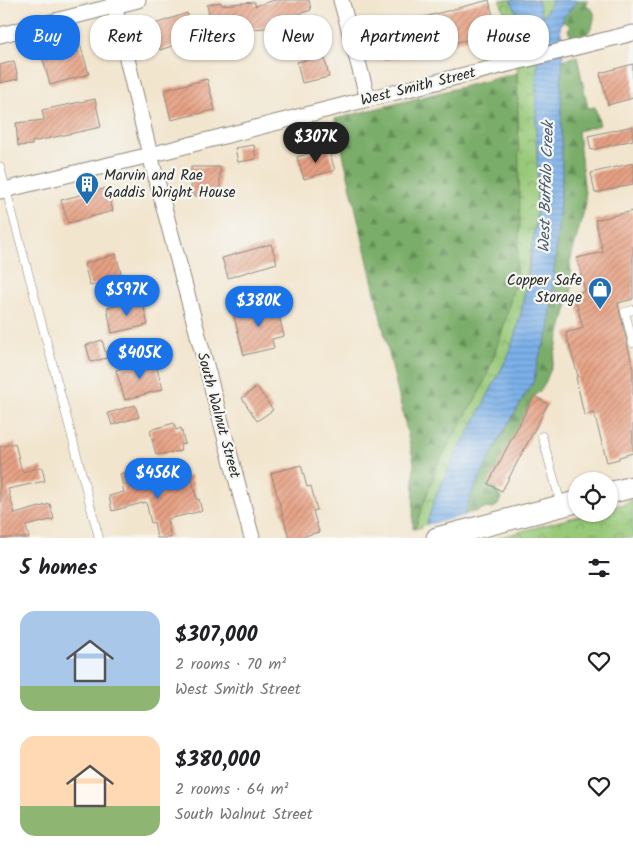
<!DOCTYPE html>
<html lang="en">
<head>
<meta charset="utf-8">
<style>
	body { margin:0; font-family:Kalam,sans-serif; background:#f6f6f6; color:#202124; height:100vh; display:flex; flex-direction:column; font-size:19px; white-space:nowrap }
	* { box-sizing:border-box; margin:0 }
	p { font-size:16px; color:#757577 }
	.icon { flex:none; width:28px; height:28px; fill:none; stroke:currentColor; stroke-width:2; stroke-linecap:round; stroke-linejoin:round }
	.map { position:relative; height:538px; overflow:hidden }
	.drawer { display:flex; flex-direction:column; background:#fff; flex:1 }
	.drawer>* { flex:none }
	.banner { position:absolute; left:15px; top:15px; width:604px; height:45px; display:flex; gap:10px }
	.tools { position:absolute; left:568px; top:472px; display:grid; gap:10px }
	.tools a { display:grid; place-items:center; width:50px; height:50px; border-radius:50%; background:#fff; box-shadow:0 1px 4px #0004; font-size:25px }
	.price { position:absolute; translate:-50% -42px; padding:0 11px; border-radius:18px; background:#1a73e8; color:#fff; font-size:16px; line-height:32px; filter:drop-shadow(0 1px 2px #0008) }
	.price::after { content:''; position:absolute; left:50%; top:30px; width:15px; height:11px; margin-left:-8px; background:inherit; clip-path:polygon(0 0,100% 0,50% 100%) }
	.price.selected { background:#222; color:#fff }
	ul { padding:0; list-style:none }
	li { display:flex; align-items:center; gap:15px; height:125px; padding:0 20px }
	li span { display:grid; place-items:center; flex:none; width:140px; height:100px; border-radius:15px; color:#555 }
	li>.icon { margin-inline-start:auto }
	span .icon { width:60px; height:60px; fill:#fffc; stroke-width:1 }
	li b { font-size:21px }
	h2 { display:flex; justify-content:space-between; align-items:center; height:60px; padding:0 20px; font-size:21px }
	.pill { padding:0 18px; border-radius:20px; background:#fff; box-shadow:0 1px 4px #0004; font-size:18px; line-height:45px }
	.pill.selected { background:#1a73e8; color:#fff }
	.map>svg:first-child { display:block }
</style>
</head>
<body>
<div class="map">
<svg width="633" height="538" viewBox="0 0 633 538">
	<defs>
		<pattern id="forest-firs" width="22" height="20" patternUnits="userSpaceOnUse" patternTransform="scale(1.25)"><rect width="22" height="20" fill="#7aad69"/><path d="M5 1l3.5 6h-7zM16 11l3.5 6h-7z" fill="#648d57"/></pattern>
		<pattern id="park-crowns" width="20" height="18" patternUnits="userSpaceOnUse" patternTransform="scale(1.25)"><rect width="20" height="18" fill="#98c979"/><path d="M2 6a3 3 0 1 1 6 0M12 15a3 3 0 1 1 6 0" fill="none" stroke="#7ca363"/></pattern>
		<pattern id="water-rules" width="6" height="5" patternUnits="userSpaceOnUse" patternTransform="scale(1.25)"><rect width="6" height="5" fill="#7bb0e9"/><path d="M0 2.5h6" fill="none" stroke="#658fbd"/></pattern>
		<pattern id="building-hatch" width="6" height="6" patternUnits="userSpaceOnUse" patternTransform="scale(1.25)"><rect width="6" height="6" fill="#e7a184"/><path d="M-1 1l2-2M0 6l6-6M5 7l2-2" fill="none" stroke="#bb836c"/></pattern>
	</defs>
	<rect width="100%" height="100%" fill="#f6f6f2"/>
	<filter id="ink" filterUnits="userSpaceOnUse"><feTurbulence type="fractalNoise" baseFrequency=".02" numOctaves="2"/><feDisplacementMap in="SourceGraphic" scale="10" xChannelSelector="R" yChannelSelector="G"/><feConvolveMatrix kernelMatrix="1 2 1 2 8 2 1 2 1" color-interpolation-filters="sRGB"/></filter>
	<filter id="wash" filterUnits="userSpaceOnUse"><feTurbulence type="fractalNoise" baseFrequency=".0096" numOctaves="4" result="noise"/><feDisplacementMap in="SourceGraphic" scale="20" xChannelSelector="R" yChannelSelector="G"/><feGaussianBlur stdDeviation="1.12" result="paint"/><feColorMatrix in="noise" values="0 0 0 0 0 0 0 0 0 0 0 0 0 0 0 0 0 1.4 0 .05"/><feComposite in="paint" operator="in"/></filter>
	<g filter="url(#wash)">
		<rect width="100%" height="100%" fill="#f2e5ce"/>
		<!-- forest -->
		<g fill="url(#forest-firs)" stroke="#526c4a">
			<path d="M579,0H588L586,4L594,12C595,23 591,30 584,38L572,39L568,30L570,25L561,21L563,17Z"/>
			<path d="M577,56L588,108L595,107L600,125L578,131L586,203L570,262L572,288L551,368L546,381L541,390L534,396L488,484L494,487L501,498L498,505L492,509L484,508L479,511L465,514V511L473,491L501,436L534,380L538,360L549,331L562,178L561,84L562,60Z"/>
			<path d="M517,73L520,224L516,279L503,329L487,376L479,393L445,451L437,466L415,529H413L414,462L335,119Z"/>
		</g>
		<!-- park -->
		<g fill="url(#park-crowns)" stroke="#627a52">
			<path d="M500,0H553L544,15L536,129L538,178L536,220L521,314L510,352L474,423L456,454L435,498L426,526L415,529L437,466L445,451L479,393L487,376L503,329L516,279L520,224L517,52Z"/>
			<path d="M633,499V538H497L586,514H609V508L630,502V500Z"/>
		</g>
		<!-- water -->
		<path fill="url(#water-rules)" stroke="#536e8a" d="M510,0H538L541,14L544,15L553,0H579C568,12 553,23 564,40L561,84L562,178L549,331L538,360L534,380L501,436L473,491L465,511V538L426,526L435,498L456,454L474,423L510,352L521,314L529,269L536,220L538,178L536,129V84L538,52Z"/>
		<!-- pier -->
		<path fill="#f2e5ce" d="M468,515V538H426L423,526Z"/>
		<g id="blocks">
			<!-- building -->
			<g fill="url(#building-hatch)">
				<path d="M275,0H309L311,10L293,16L295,23L275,29V27L234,31V26L212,30L207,5L221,2V5L255,2V6Z"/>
				<path d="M489,0L497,32L386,60L378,29Z"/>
				<path d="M187,13L196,38L160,50L152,25Z"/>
				<path d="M80,44L89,74L50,85L42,55Z"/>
				<path d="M324,56L329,77L302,83L297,62Z"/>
				<path d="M14,61L18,79L0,83V65Z"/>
				<path d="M633,64V98L608,105L600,73Z"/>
				<path d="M207,79L215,110L171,120L164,90Z"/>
				<path d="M95,99L101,127L32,142V145L18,146L16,123L44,120L42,110Z"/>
				<path d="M633,126V140L591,150L588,136Z"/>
				<path d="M254,145L256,159L238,162L235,148Z"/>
				<path d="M328,148L335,170L304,179L297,157Z"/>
				<path d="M633,163V184L595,193L591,173Z"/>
				<rect x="191" y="167" width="29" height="29"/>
				<path d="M107,188L113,211L68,223L61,200Z"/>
				<path d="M633,211V299L618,303L620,313L633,368V453L619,457V459L607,462L594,413L584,415L576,377L578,376L566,333L583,328L574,294L585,291L577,258L603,252L595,220Z"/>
				<path d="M271,244L277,263L228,278L222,258Z"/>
				<path d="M116,254L122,277L90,286L84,264Z"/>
				<path d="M142,300L148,325L112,333L107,308Z"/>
				<path d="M276,302L284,336L272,339L274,348L244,355L233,313Z"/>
				<path d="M102,340L107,358L91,362L86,345Z"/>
				<path d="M154,359L163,389L125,400L116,370Z"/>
				<path d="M257,387L273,410L257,421L242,398Z"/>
				<path d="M534,396L548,404L502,491L488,484Z"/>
				<path d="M135,405L139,417L112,425L108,413Z"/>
				<path d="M174,423L176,430L181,428L185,444L180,445L181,451L156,455L150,430Z"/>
				<path d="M15,443L22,472L42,467L45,481L8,489L15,514L50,504L54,519L26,526L29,538H0V447Z"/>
				<path d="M301,465L307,487L311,486L317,510L313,511L319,532L297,538H289L271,473Z"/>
				<path d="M142,468L147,491L176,484L175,479L191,475L197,500L199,499L202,511L167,519L171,538H157L154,522L151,523L146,502L112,511L109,496L124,492L120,474Z"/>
			</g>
		</g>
	</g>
	<g filter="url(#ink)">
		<use href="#blocks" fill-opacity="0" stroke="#8e887c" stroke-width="1"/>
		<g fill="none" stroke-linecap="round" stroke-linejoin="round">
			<!-- lane casing -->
			<g stroke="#8e887c" stroke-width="9">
				<g id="lane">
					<path d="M0,167L99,538"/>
					<path d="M633,310L625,312L633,343"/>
					<path d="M542,436L561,504"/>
				</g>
			</g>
			<!-- street casing -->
			<g stroke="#8e887c" stroke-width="17">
				<g id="street">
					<path d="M113,0L150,155L252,538"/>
					<path d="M341,0L368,99"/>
					<path d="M0,35L138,0"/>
					<path d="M0,191L150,155L368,99L633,33"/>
				</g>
			</g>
			<!-- secondary casing -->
			<g stroke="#8e887c" stroke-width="23">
				<g id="secondary">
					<path d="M609,493L633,487"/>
					<path d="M437,538L576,502"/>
				</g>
			</g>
			<!-- lane -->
			<use href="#lane" stroke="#fff" stroke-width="8"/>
			<!-- street -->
			<use href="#street" stroke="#fff" stroke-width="15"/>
			<!-- secondary -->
			<use href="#secondary" stroke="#fff" stroke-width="21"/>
		</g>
	</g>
	<!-- icons -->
	<defs>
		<g id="building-pin" transform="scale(1.25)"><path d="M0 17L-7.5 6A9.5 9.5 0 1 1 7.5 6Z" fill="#1f6fb2" stroke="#f6f6f2"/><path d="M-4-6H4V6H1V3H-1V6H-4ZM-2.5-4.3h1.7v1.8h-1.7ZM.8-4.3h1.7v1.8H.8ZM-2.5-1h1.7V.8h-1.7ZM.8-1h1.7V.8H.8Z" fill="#fff"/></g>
		<g id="shop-pin" transform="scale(1.25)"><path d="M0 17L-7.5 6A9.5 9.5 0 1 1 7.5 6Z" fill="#1f6fb2" stroke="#f6f6f2"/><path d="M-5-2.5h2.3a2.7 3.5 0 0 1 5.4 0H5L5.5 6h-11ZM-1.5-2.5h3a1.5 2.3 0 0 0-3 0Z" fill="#fff"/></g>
	</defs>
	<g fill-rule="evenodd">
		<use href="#building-pin" x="87" y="184"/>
		<use href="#shop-pin" x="600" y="289"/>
	</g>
	<g text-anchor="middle" stroke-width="4.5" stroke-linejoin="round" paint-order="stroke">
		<!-- street labels -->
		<g font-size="15" fill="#2b2b2b" stroke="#f6f6f2">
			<text transform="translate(418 86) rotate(-14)" y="5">West Smith Street</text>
			<text transform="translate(219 415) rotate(75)" y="5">South Walnut Street</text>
		</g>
		<!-- poi labels -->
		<g font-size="15" fill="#2b2b2b" stroke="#f6f6f2" text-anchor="start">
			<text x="104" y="180">Marvin and Rae<tspan x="104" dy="17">Gaddis Wright House</tspan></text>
			<text x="582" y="285" text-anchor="end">Copper Safe<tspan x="582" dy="17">Storage</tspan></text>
		</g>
		<!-- water labels -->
		<g font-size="16" font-style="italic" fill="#475a6e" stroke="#f6f6f2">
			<text transform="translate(545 187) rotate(-88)" y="6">West Buffalo Creek</text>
		</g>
	</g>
</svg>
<div class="tools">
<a><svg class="icon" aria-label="locate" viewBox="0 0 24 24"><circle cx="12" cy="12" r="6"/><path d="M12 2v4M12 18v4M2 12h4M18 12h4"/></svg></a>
</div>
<b class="price selected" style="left:316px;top:164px">$307K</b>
<b class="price" style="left:127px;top:317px">$597K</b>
<b class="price" style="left:259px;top:328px">$380K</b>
<b class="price" style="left:140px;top:380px">$405K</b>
<b class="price" style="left:158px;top:500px">$456K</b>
<div class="banner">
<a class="pill selected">Buy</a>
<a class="pill">Rent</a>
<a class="pill">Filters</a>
<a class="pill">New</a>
<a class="pill">Apartment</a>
<a class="pill">House</a>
</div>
</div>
<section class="drawer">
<h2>5 homes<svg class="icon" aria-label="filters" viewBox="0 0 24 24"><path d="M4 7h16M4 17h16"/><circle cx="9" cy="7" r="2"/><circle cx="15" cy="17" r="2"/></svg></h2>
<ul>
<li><span style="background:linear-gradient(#a9c7e8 75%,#8fb573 0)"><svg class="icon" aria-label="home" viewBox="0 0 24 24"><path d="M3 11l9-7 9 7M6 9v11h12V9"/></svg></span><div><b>$307,000</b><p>2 rooms · 70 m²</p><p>West Smith Street</p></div><svg class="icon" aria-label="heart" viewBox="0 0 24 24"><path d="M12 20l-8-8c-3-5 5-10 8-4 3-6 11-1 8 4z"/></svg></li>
<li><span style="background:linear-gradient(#ffd9b3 70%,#8fb573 0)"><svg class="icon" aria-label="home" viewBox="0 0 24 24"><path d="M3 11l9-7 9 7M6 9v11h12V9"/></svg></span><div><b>$380,000</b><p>2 rooms · 64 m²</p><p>South Walnut Street</p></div><svg class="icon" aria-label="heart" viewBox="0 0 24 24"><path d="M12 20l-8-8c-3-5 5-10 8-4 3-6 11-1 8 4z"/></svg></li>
</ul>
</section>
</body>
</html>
